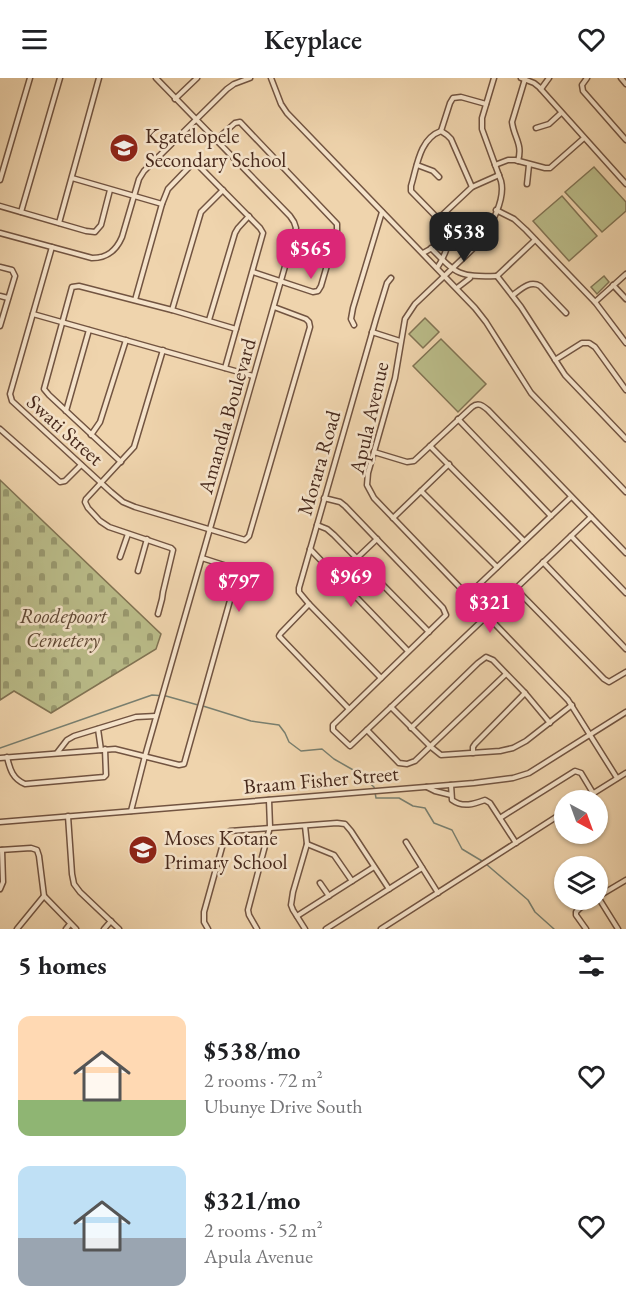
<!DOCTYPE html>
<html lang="en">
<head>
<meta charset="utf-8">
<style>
	body { margin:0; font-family:"EB Garamond",serif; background:#f6f6f6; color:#202124; height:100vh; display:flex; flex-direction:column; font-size:22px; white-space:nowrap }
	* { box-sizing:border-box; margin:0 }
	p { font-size:20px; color:#757577 }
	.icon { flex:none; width:33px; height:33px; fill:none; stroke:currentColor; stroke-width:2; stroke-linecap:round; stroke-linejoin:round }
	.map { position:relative; height:851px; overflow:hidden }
	.sheet { display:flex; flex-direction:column; background:#fff; flex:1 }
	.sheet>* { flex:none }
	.needle { width:39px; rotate:139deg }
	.fabs { position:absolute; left:554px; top:712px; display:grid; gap:12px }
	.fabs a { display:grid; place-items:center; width:54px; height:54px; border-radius:50%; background:#fff; box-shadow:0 2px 4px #0004; font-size:30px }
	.price { position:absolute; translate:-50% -51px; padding:0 14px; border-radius:12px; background:#db2777; color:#fff; font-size:20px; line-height:39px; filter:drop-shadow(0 2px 3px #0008) }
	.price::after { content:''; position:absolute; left:50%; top:36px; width:18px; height:14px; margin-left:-9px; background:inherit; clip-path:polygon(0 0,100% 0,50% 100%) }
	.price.active { background:#222; color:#fff }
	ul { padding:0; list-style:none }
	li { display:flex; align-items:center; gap:18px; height:150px; padding:0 18px }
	li span { display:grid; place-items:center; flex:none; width:168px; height:120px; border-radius:12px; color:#555 }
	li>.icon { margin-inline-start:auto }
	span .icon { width:72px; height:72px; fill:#fffc; stroke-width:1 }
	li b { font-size:26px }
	h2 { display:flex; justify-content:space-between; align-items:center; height:72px; padding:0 18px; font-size:26px }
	header { display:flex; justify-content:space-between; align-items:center; height:78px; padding:0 18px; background:#fff; font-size:27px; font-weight:600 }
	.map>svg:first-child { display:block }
</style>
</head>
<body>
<header><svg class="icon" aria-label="menu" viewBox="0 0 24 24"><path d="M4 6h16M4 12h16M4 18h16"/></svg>Keyplace<svg class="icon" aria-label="heart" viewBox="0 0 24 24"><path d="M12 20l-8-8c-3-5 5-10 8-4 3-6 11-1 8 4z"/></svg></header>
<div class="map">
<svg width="626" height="851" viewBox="0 0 626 851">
	<defs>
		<pattern id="cemetery-stones" width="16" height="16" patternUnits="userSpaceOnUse" patternTransform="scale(1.5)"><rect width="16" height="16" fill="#babc89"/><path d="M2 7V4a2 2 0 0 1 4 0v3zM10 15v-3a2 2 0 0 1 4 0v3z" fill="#99996f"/></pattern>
	</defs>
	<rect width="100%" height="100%" fill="#efd4ad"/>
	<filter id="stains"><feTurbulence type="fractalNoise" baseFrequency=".00333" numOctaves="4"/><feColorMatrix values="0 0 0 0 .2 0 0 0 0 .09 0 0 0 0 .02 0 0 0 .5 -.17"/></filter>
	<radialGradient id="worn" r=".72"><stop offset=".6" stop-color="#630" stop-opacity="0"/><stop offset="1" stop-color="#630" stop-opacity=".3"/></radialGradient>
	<!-- cemetery -->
	<path fill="url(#cemetery-stones)" stroke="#817353" stroke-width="1.5" d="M0,402L161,556L156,571L51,635L14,613L0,622Z"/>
	<!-- park -->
	<g fill="#babc89" stroke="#817353" stroke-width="1.5">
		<path d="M594,89L626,124V133L602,154L565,114Z"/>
		<path d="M562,118L597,158L569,183L533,143Z"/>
		<path d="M604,198L609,204L597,216L591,209Z"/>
		<path d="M425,240L439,254L423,270L409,256Z"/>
		<path d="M441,261L486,306L458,334L413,288Z"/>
	</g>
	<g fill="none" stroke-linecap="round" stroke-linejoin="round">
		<!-- stream -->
		<g stroke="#797f6f" stroke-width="1.5">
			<path d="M203,628L251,643L279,647L285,655L289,664L301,673L322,671L334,681L355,693L374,709L376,720H399L413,728L425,730L434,745L452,752L462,771L482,783"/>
			<path d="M0,670L152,617L166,618L198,627"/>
			<path d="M486,786L528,822L535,834L554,851"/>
		</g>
		<!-- minor casing -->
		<g stroke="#725441" stroke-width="7">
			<g id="minor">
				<path d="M271,0L281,26L287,35L475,230L486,244L531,315L626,414"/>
				<path d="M494,0L482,40V51L501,103C506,122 490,149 480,164L415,226L405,241L395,300L368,395L367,407L374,420L568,622L617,700"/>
				<path d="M521,0L534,5L539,9L626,106"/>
				<path d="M587,0L582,7L583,13L626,62"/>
				<path d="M621,0L626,6"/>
				<path d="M541,11L549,0"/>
				<path d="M175,21L197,0"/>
				<path d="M536,50L549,46L561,35"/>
				<path d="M441,53L447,57L451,61L472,109"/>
				<path d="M216,62L235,45L240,44L337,146V153L321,208L318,213L313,214L253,194"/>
				<path d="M518,83C523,66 514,60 512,44L525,1"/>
				<path d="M417,87L433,93L439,99"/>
				<path d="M495,87L508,82H515L545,90H550L584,60"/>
				<path d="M72,100L162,126"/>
				<path d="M0,102L30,0"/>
				<path d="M527,106L529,87"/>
				<path d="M0,128L86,153L95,154L101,147L110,112"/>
				<path d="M496,132L514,141L526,152L595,224L626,265"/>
				<path d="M21,134L60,0"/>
				<path d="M439,140L472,109L499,97"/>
				<path d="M59,145L99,0"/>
				<path d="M0,155L92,180C107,180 116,173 122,159L139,101L144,93L227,11L234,6L250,0"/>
				<path d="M52,169L10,316L12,323L111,414L123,424L135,429L245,462L249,458L310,249L309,244L306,241L274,229"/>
				<path d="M431,170C457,197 459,199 497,198"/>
				<path d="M423,175L434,169L447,167"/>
				<path d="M0,189L12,192L15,198L0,248"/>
				<path d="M437,190C444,180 450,165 449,152L411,113V108C417,89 419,61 441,53L450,25L453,20L461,19L486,26"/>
				<path d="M497,198L521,229L565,297L626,361"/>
				<path d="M497,198L535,162"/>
				<path d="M613,207L626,221"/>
				<path d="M457,210L470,200"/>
				<path d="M513,217C521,211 530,202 540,208L566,235"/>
				<path d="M0,218L8,220"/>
				<path d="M135,222L162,126L168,111L192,86H197L260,150L263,155L225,290"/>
				<path d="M595,224L626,196"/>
				<path d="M172,232L201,134L223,112"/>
				<path d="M33,236L253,298"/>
				<path d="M209,242L235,155L238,150L249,138"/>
				<path d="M354,247L351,241L353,230L382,134"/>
				<path d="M372,254L400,263"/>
				<path d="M555,282L582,265H589L595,269L626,312"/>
				<path d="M66,333L89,252"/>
				<path d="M458,341L551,438"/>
				<path d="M0,351L60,404L65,403L81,387"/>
				<path d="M91,357L100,344L126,262"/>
				<path d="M430,368L524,463"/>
				<path d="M374,374L407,384L414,383L472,329C478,324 482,327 488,332L626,475"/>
				<path d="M121,384L49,317L44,311L72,209L79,208L172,232L236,251"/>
				<path d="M421,413L497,489"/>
				<path d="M324,420L340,424L345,428L443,530L446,537L333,647V652L350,668L591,439"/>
				<path d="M393,440L449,386"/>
				<path d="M317,447L327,451L334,457L429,554"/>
				<path d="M571,458L626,515"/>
				<path d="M310,471L408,573"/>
				<path d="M120,479L128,456"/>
				<path d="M357,480L377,461"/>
				<path d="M543,484L626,571"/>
				<path d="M138,493L147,461"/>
				<path d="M339,501L359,482"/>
				<path d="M515,510L604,601L609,604L626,594"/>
				<path d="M468,517L571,419"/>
				<path d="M309,526L281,555L279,558L349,631"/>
				<path d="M158,536L162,521L163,514L173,472L171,470L109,449L100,443L88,430L85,424L86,421L134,369L163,272"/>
				<path d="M381,600L309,526L299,514V510L376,241L387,205L391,200"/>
				<path d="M391,629L431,669L441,677L500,673L513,670L526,663L572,627"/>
				<path d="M411,650L478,585L486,579L493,582L525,615L550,645"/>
				<path d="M98,651L101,672"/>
				<path d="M367,652L399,685L407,686L415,683L506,596"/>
				<path d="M57,675L67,662L74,658L136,639L156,638"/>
				<path d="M473,675V669L475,666L525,615"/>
				<path d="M7,679C10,692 13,701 25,706L104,699L106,697L105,671"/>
				<path d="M0,680L115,671L179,687L184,686L238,494L236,491L202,480"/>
				<path d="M451,707L452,722C463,730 474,726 485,722L490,725L516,765"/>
				<path d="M427,709L435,713L451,717"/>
				<path d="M581,723L626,695"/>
				<path d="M131,733L145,678L296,150L294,144L290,138L156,0"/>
				<path d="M68,738L72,796L74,806L80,814L119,851"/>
				<path d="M500,740L575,693L581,695L593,715"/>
				<path d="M0,744L474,705L513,700L529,695L626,634"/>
				<path d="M406,764L438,815"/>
				<path d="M307,766L334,777L352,803"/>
				<path d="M0,772L31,770L37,772L39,778L44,818L76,851"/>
				<path d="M320,805L329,818"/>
				<path d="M0,811L3,804L2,772"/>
				<path d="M599,818L626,802"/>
				<path d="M598,819L618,851"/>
				<path d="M297,838L374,789"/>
				<path d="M17,851L44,818"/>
				<path d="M66,851L70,846"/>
				<path d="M104,851L111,843"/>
				<path d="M208,851L204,844V834L224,762L226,756L230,753L337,745L345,746L351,753L389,811"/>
				<path d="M257,851L249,837L248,832L270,749L269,722"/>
				<path d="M305,851L293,832L291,827L293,814L307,766L305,748"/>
				<path d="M326,851L422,790"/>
				<path d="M381,851L564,734"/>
				<path d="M586,851L576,837V834L580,830L593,822"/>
			</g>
		</g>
		<!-- minor -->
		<use href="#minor" stroke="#f5e3ca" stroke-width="4"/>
	</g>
	<!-- icons -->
	<defs>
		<g id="school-disc" transform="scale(1.5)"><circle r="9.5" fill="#8f2418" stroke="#f5e3ca"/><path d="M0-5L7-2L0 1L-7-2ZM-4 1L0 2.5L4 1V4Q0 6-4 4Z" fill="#fff"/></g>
	</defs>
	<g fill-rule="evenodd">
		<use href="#school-disc" x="124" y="70"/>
		<use href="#school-disc" x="143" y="772"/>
	</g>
	<g text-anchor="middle" stroke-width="5" stroke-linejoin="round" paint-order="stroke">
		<!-- poi labels -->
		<g font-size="21" fill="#482a1d" stroke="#f5e3ca" text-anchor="start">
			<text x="145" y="65">Kgatelopele<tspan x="145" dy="24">Secondary School</tspan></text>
			<text x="164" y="767">Moses Kotane<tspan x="164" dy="24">Primary School</tspan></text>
		</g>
		<!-- street labels -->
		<g font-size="21" fill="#482a1d" stroke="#f5e3ca">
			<text transform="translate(227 338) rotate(-74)" y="7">Amandla Boulevard</text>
			<text transform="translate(369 340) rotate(-77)" y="7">Apula Avenue</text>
			<text transform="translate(65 352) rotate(42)" y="7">Swati Street</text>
			<text transform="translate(319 385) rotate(-74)" y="7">Morara Road</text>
			<text transform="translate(321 702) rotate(-5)" y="7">Braam Fisher Street</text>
		</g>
		<!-- park labels -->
		<g font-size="21" font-style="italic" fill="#5f4733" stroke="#f5e3ca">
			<text x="63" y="545">Roodepoort<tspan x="63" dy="24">Cemetery</tspan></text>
		</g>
	</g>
	<rect width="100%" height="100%" filter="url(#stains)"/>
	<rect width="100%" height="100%" fill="url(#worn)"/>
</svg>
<div class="fabs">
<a><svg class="needle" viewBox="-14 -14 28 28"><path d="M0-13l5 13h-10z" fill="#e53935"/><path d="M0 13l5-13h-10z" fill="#757577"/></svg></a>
<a><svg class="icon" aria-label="layers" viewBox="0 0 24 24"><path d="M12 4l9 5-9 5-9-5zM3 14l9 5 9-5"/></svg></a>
</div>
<b class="price active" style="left:464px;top:185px">$538</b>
<b class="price" style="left:311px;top:202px">$565</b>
<b class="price" style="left:351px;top:530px">$969</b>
<b class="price" style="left:239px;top:535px">$797</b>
<b class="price" style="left:490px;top:556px">$321</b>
</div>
<section class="sheet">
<h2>5 homes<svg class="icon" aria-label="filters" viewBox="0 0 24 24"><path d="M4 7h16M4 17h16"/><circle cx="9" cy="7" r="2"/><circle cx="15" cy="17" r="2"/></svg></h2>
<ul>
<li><span style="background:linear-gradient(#ffd9b3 70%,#8fb573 0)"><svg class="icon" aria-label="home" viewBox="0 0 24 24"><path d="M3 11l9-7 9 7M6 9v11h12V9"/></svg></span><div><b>$538/mo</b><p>2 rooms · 72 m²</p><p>Ubunye Drive South</p></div><svg class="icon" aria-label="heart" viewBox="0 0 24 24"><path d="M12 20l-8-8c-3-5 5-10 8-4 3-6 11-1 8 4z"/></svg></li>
<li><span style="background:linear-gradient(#bfe0f5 60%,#9aa5b1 0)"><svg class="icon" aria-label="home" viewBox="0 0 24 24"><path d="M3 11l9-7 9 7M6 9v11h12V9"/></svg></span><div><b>$321/mo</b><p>2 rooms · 52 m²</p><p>Apula Avenue</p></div><svg class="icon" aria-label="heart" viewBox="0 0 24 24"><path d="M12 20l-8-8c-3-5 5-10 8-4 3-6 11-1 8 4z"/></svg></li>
</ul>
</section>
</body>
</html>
